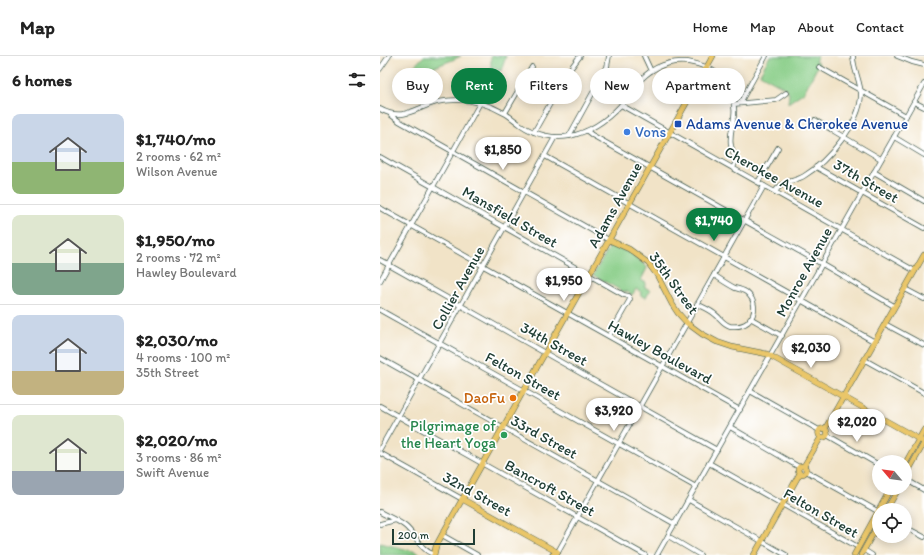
<!DOCTYPE html>
<html lang="en">
<head>
<meta charset="utf-8">
<style>
	body { margin:0; font-family:Itim,sans-serif; background:#f6f6f6; color:#222; height:100vh; display:flex; flex-direction:column; font-size:15px; white-space:nowrap }
	* { box-sizing:border-box; margin:0 }
	p { font-size:13px; color:#767676 }
	.icon { flex:none; width:22px; height:22px; fill:none; stroke:currentColor; stroke-width:2; stroke-linecap:round; stroke-linejoin:round }
	.map { position:relative; flex:1; overflow:hidden }
	.sheet { display:flex; flex-direction:column; background:#fff; width:380px }
	.sheet>* { flex:none }
	.top-card { position:absolute; left:12px; top:12px; width:380px; height:36px; display:flex; gap:8px }
	.needle { width:26px; rotate:299deg }
	.buttons { position:absolute; left:492px; top:399px; display:grid; gap:8px }
	.buttons a { display:grid; place-items:center; width:40px; height:40px; border-radius:50%; background:#fff; box-shadow:0 2px 10px #0003; font-size:20px }
	.scale { position:absolute; left:12px; bottom:10px; width:83px; box-sizing:border-box; padding-left:4px; border:2px solid #1f3d34; border-top:0; font-size:11px; line-height:14px; white-space:nowrap; color:#1f3d34; -webkit-text-stroke:3px #fff; paint-order:stroke }
	.price { position:absolute; translate:-50% -34px; padding:0 9px; border-radius:14px; background:#fff; color:#222; font-size:13px; line-height:26px; filter:drop-shadow(0 1px 2px #0008) }
	.price::after { content:''; position:absolute; left:50%; top:24px; width:12px; height:9px; margin-left:-6px; background:inherit; clip-path:polygon(0 0,100% 0,50% 100%) }
	.price.on { background:#0b8043; color:#fff }
	ul { padding:0; list-style:none }
	li { display:flex; align-items:center; gap:12px; height:100px; padding:0 12px }
	li+li { border-top:1px solid #e0e0e0 }
	li span { display:grid; place-items:center; flex:none; width:112px; height:80px; border-radius:8px; color:#555 }
	li>.icon { margin-inline-start:auto }
	span .icon { width:48px; height:48px; fill:#fffc; stroke-width:1 }
	li b { font-size:17px }
	h2 { display:flex; justify-content:space-between; align-items:center; height:48px; padding:0 12px; font-size:17px }
	.chip { padding:0 14px; border-radius:18px; background:#fff; box-shadow:0 2px 10px #0003; font-size:14px; line-height:36px }
	.chip.on { background:#0b8043; color:#fff }
	header { display:flex; align-items:center; gap:24px; box-sizing:border-box; height:56px; padding:0 20px; background:#fff; border-bottom:1px solid #e0e0e0 }
	header strong { font-size:19px }
	nav { display:flex; gap:22px; margin-inline-start:auto; font-size:14px }
	main { display:flex; flex:1; min-height:0 }
	.map>svg:first-child { display:block }
</style>
</head>
<body>
<header>
<strong>Map</strong>
<nav><a>Home</a><a>Map</a><a>About</a><a>Contact</a></nav>
</header>
<main>
<section class="sheet">
<h2>6 homes<svg class="icon" aria-label="filters" viewBox="0 0 24 24"><path d="M4 7h16M4 17h16"/><circle cx="9" cy="7" r="2"/><circle cx="15" cy="17" r="2"/></svg></h2>
<ul>
<li><span style="background:linear-gradient(#c9d6e8 60%,#8fb573 0)"><svg class="icon" aria-label="home" viewBox="0 0 24 24"><path d="M3 11l9-7 9 7M6 9v11h12V9"/></svg></span><div><b>$1,740/mo</b><p>2 rooms · 62 m²</p><p>Wilson Avenue</p></div></li>
<li><span style="background:linear-gradient(#dfe7d0 60%,#7fa58c 0)"><svg class="icon" aria-label="home" viewBox="0 0 24 24"><path d="M3 11l9-7 9 7M6 9v11h12V9"/></svg></span><div><b>$1,950/mo</b><p>2 rooms · 72 m²</p><p>Hawley Boulevard</p></div></li>
<li><span style="background:linear-gradient(#c9d6e8 70%,#c2b280 0)"><svg class="icon" aria-label="home" viewBox="0 0 24 24"><path d="M3 11l9-7 9 7M6 9v11h12V9"/></svg></span><div><b>$2,030/mo</b><p>4 rooms · 100 m²</p><p>35th Street</p></div></li>
<li><span style="background:linear-gradient(#dfe7d0 70%,#9aa5b1 0)"><svg class="icon" aria-label="home" viewBox="0 0 24 24"><path d="M3 11l9-7 9 7M6 9v11h12V9"/></svg></span><div><b>$2,020/mo</b><p>3 rooms · 86 m²</p><p>Swift Avenue</p></div></li>
</ul>
</section>
<div class="map">
<svg width="544" height="499" viewBox="0 0 544 499">
	<rect width="100%" height="100%" fill="#fff"/>
	<filter id="ink" filterUnits="userSpaceOnUse"><feTurbulence type="fractalNoise" baseFrequency=".025" numOctaves="2"/><feDisplacementMap in="SourceGraphic" scale="8" xChannelSelector="R" yChannelSelector="G"/><feConvolveMatrix kernelMatrix="1 2 1 2 8 2 1 2 1" color-interpolation-filters="sRGB"/></filter>
	<filter id="wash" filterUnits="userSpaceOnUse"><feTurbulence type="fractalNoise" baseFrequency=".012" numOctaves="4" result="noise"/><feDisplacementMap in="SourceGraphic" scale="16" xChannelSelector="R" yChannelSelector="G"/><feGaussianBlur stdDeviation="0.9" result="paint"/><feColorMatrix in="noise" values="0 0 0 0 0 0 0 0 0 0 0 0 0 0 0 0 0 1.4 0 .05"/><feComposite in="paint" operator="in"/></filter>
	<g filter="url(#wash)">
		<rect width="100%" height="100%" fill="#f1e3c7"/>
		<!-- green -->
		<g fill="#89ce88" stroke="#54865e">
			<path d="M44,0H81C67,7 51,11 37,20L32,12Z"/>
			<path d="M111,0H126L121,15L111,13Z"/>
			<path d="M390,0H438L435,5L439,8L424,36L408,47L409,38L407,33L380,18Z"/>
			<path d="M231,189L252,198L266,210L267,212L261,224L266,227L264,231L270,234L266,242L260,239L262,236L256,233L252,239L248,236L242,235L213,219Z"/>
			<path d="M0,487L37,496L41,499H0Z"/>
		</g>
	</g>
	<g filter="url(#ink)">
		<g fill="none" stroke-linecap="round" stroke-linejoin="round">
			<!-- minor casing -->
			<g stroke="#3e564a" stroke-width="5.5">
				<g id="minor">
					<path d="M264,0L271,15"/>
					<path d="M517,0L532,6L544,9"/>
					<path d="M439,11L526,60"/>
					<path d="M0,13L9,0"/>
					<path d="M534,46L544,51"/>
					<path d="M360,47L386,0"/>
					<path d="M354,48L396,44L406,37"/>
					<path d="M241,49L535,215"/>
					<path d="M0,53C23,66 35,52 57,46C63,45 72,44 78,44C94,44 110,49 124,57C130,60 135,65 141,69C155,79 174,83 190,80C210,76 228,63 241,49C247,43 251,36 256,29C269,13 287,4 308,6C320,8 330,11 339,19C349,29 356,45 354,60C353,70 349,79 351,89C353,98 358,104 353,112"/>
					<path d="M125,57L152,11"/>
					<path d="M11,59L19,65L229,184"/>
					<path d="M435,64L501,103"/>
					<path d="M207,75L212,79L442,208L514,250"/>
					<path d="M154,76L188,16L200,0"/>
					<path d="M189,80L227,11L229,0"/>
					<path d="M514,81L544,99"/>
					<path d="M165,100L495,286"/>
					<path d="M0,101L230,231L244,239L249,240L250,243L249,245L229,280"/>
					<path d="M436,111L544,172"/>
					<path d="M494,116L544,145"/>
					<path d="M378,126L398,92"/>
					<path d="M395,136C401,125 414,126 424,120C447,106 480,68 481,39C481,26 473,13 473,0"/>
					<path d="M0,152L360,354"/>
					<path d="M0,204L337,394"/>
					<path d="M0,225L100,47"/>
					<path d="M525,233L544,243"/>
					<path d="M317,248C323,251 331,254 336,259C341,263 343,268 350,270C357,271 363,270 368,266C377,257 376,244 366,236C363,234 359,233 355,232C347,228 340,223 334,219"/>
					<path d="M0,254L316,431"/>
					<path d="M370,262L402,280"/>
					<path d="M505,268L544,289"/>
					<path d="M0,302L295,468"/>
					<path d="M485,304L544,337"/>
					<path d="M370,335L439,374"/>
					<path d="M0,350L265,499"/>
					<path d="M350,371L419,411"/>
					<path d="M447,379L499,409"/>
					<path d="M0,393L175,81"/>
					<path d="M0,397L82,443"/>
					<path d="M329,407L478,491"/>
					<path d="M426,415L499,456"/>
					<path d="M525,423L544,434"/>
					<path d="M309,444L406,499"/>
					<path d="M0,456C9,461 17,464 25,470C35,478 42,496 54,498"/>
					<path d="M0,468L16,464"/>
					<path d="M525,471L544,481"/>
					<path d="M62,479L97,499"/>
					<path d="M288,480L320,499"/>
					<path d="M484,494L492,499"/>
					<path d="M176,499L384,130"/>
					<path d="M277,499L544,28"/>
				</g>
			</g>
			<!-- major casing -->
			<g stroke="#3e564a" stroke-width="6">
				<g id="major">
					<path d="M229,184L249,193L268,207L277,219L292,248L298,257L307,267L322,278L337,286L352,291L387,298L544,386"/>
					<circle cx="443" cy="377" r="4.5"/>
					<path d="M445,373L544,199"/>
					<path d="M525,408L544,374"/>
					<circle cx="422" cy="414" r="4"/>
					<path d="M424,410L441,381"/>
					<path d="M525,421L544,387"/>
					<path d="M82,443L177,496"/>
					<path d="M506,454L519,432"/>
					<path d="M54,499L56,490L62,479L333,0"/>
					<path d="M374,499L420,417"/>
					<path d="M474,499L511,432"/>
					<path d="M481,499L499,467"/>
				</g>
			</g>
			<!-- highway casing -->
			<g stroke="#3e564a" stroke-width="7">
				<path id="highway" d="M173,499L177,496"/>
			</g>
			<!-- minor -->
			<use href="#minor" stroke="#fff" stroke-width="4"/>
			<!-- major -->
			<use href="#major" stroke="#eac669" stroke-width="5"/>
			<!-- highway -->
			<use href="#highway" stroke="#eac669" stroke-width="5.5"/>
		</g>
	</g>
	<!-- markers -->
	<rect fill="#1a4fb4" stroke="#fff" stroke-width="1.5" x="294" y="64" width="8" height="8" rx="2"/>
	<circle fill="#3f7fe0" stroke="#fff" stroke-width="1.5" cx="247" cy="76" r="4"/>
	<circle fill="#e8710a" stroke="#fff" stroke-width="1.5" cx="133" cy="342" r="4"/>
	<circle fill="#2e9e5b" stroke="#fff" stroke-width="1.5" cx="124" cy="379" r="4"/>
	<g text-anchor="middle" stroke-width="3.5" stroke-linejoin="round" paint-order="stroke">
		<!-- transit labels -->
		<g font-size="15" fill="#164399" stroke="#fff" text-anchor="start">
			<text x="306" y="73">Adams Avenue &amp; Cherokee Avenue</text>
		</g>
		<!-- shop labels -->
		<g font-size="15" fill="#366cbe" stroke="#fff" text-anchor="start">
			<text x="255" y="81">Vons</text>
		</g>
		<!-- street labels -->
		<g font-size="15" fill="#1f3d34" stroke="#fff">
			<text transform="translate(394 121) rotate(29)" y="5">Cherokee Avenue</text>
			<text transform="translate(486 125) rotate(30)" y="5">37th Street</text>
			<text transform="translate(235 149) rotate(-61)" y="5">Adams Avenue</text>
			<text transform="translate(130 161) rotate(30)" y="5">Mansfield Street</text>
			<text transform="translate(424 216) rotate(-61)" y="5">Monroe Avenue</text>
			<text transform="translate(294 227) rotate(54)" y="5">35th Street</text>
			<text transform="translate(78 232) rotate(-61)" y="5">Collier Avenue</text>
			<text transform="translate(174 288) rotate(29)" y="5">34th Street</text>
			<text transform="translate(280 296) rotate(29)" y="5">Hawley Boulevard</text>
			<text transform="translate(143 320) rotate(29)" y="5">Felton Street</text>
			<text transform="translate(164 381) rotate(29)" y="5">33rd Street</text>
			<text transform="translate(170 432) rotate(29)" y="5">Bancroft Street</text>
			<text transform="translate(97 438) rotate(29)" y="5">32nd Street</text>
			<text transform="translate(441 457) rotate(30)" y="5">Felton Street</text>
		</g>
		<!-- food labels -->
		<g font-size="15" fill="#c56008" stroke="#fff" text-anchor="end">
			<text x="125" y="347">DaoFu</text>
		</g>
		<!-- leisure labels -->
		<g font-size="15" fill="#27864d" stroke="#fff" text-anchor="end">
			<text x="116" y="375">Pilgrimage of<tspan x="116" dy="17">the Heart Yoga</tspan></text>
		</g>
	</g>
</svg>
<div class="buttons">
<a><svg class="needle" viewBox="-14 -14 28 28"><path d="M0-13l5 13h-10z" fill="#e53935"/><path d="M0 13l5-13h-10z" fill="#767676"/></svg></a>
<a><svg class="icon" aria-label="locate" viewBox="0 0 24 24"><circle cx="12" cy="12" r="6"/><path d="M12 2v4M12 18v4M2 12h4M18 12h4"/></svg></a>
</div>
<div class="scale">200 m</div>
<b class="price" style="left:123px;top:115px">$1,850</b>
<b class="price on" style="left:334px;top:186px">$1,740</b>
<b class="price" style="left:184px;top:246px">$1,950</b>
<b class="price" style="left:431px;top:313px">$2,030</b>
<b class="price" style="left:234px;top:376px">$3,920</b>
<b class="price" style="left:477px;top:387px">$2,020</b>
<div class="top-card">
<a class="chip">Buy</a>
<a class="chip on">Rent</a>
<a class="chip">Filters</a>
<a class="chip">New</a>
<a class="chip">Apartment</a>
</div>
</div>
</main>
</body>
</html>
